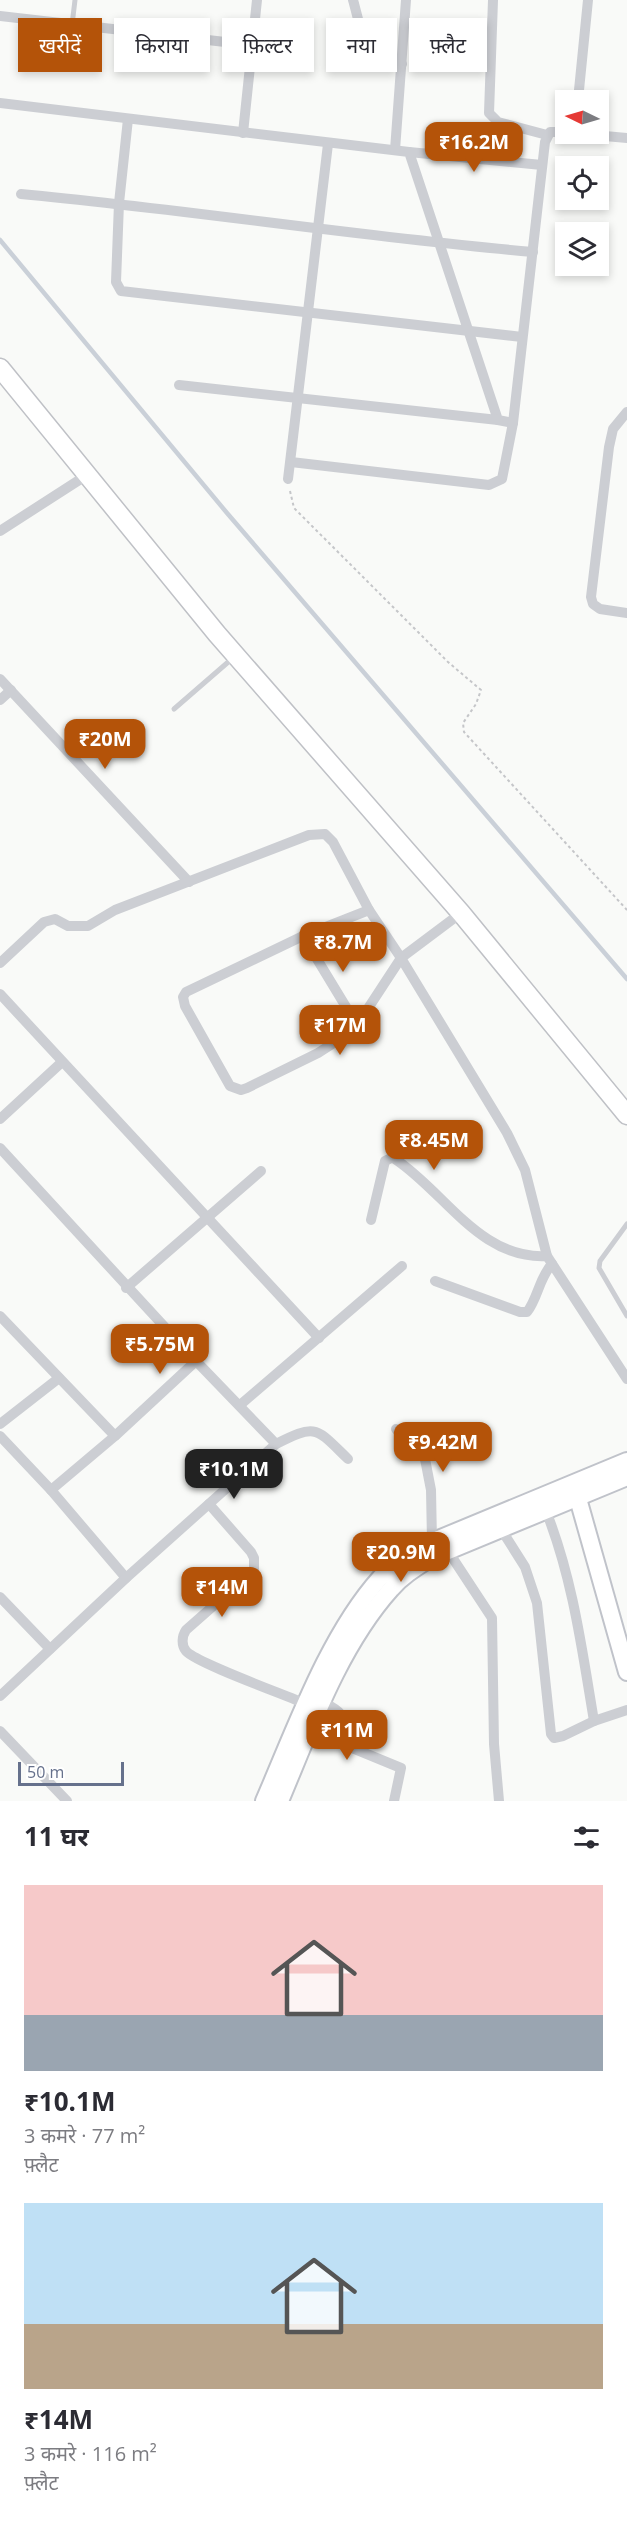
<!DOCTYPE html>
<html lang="hi">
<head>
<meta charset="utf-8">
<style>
	body { margin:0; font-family:"Open Sans","Noto Sans Devanagari",sans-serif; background:#f2f2f3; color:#2b2b33; height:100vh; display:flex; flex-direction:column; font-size:22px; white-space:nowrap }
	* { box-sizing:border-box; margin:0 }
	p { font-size:20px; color:#7c7c81 }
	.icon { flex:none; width:33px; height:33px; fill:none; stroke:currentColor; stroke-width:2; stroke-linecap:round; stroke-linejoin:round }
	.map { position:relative; height:1801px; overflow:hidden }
	.drawer { display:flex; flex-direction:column; background:#fff; flex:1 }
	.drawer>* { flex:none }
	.banner { position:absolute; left:18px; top:18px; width:591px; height:54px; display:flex; gap:12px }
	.needle { width:39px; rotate:275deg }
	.tools { position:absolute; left:555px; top:90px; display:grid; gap:12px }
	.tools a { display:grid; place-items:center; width:54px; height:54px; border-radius:0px; background:#fff; box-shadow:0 3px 9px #0003; font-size:30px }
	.scale { position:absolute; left:18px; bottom:15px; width:106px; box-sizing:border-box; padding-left:6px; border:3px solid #66718c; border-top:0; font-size:16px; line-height:21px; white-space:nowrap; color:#66718c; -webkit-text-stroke:4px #fff; paint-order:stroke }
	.price { position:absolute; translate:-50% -51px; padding:0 14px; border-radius:12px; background:#b45309; color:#fff; font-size:20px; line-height:39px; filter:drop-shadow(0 2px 3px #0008) }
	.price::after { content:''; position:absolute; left:50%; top:36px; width:18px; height:14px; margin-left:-9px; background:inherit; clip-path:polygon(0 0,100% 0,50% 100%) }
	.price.active { background:#222; color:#fff }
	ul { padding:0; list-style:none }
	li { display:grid; align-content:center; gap:12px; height:318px; padding:0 24px }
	li span { display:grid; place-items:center; height:186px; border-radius:0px; color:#555 }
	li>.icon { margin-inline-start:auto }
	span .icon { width:108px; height:108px; fill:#fffc; stroke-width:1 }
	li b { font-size:26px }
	h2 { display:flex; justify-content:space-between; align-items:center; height:72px; padding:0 24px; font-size:26px }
	.tag { padding:0 21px; border-radius:0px; background:#fff; box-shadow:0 3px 9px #0003; font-size:21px; line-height:54px }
	.tag.active { background:#b45309; color:#fff }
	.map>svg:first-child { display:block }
</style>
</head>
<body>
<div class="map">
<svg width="627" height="1801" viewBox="0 0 627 1801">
	<rect width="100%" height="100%" fill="#f9faf8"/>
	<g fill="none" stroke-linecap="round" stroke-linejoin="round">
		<!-- stream -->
		<path stroke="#cad0d8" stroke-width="4.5" d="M0,240L227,513L627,979"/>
		<!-- secondary casing -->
		<g stroke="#c0c3ca" stroke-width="20">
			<g id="secondary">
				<path d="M575,1488L627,1672"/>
				<path d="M264,1801C295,1730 328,1636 380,1578C393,1565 409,1555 424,1545L627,1461"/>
				<path d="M280,1801C310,1730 339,1647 391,1589C402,1576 417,1567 431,1558L627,1477"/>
			</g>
		</g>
		<!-- primary casing -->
		<g stroke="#bfc1c6" stroke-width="21">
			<path id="primary" d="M0,368L217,634L461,913L627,1115"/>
		</g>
		<!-- path -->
		<path stroke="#c5c6c9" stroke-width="2" stroke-dasharray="3 3" stroke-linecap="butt" d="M290,491L294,508L448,662L481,690L476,704L463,723L464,732L627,910"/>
		<!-- lane -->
		<g stroke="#ccced3" stroke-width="5">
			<path d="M72,25L75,0"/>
			<path d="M174,709L234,657"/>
			<path d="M627,1224L600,1261L599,1268L627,1316"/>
		</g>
		<!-- street -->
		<g stroke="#ccced3" stroke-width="10">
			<path d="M353,0C357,13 363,47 373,55C381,61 392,62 402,64"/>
			<path d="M493,0L489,113L498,122L547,135"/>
			<path d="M0,16L251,45"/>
			<path d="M578,100L588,0"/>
			<path d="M0,103L409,152L498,420L513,423"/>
			<path d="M128,119L119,203L116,282L121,291L522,337"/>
			<path d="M243,133L257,0"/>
			<path d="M583,134L627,138"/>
			<path d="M395,150L406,0"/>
			<path d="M409,152L542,165"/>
			<path d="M21,194C192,210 362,237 533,252"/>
			<path d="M179,385L498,420"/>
			<path d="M627,412L613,429L609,447L591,597L593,604L600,609L627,613"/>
			<path d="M291,462L489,485L502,479L513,423L545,142L550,132H566"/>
			<path d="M288,479L328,144"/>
			<path d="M0,531L87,475"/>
			<path d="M0,679L189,882"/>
			<path d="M0,700L11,690"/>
			<path d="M369,910L303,936L186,992L183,997L185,1006L230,1086L241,1090L247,1088L318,1053L349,1033L365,1013L401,958L461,913"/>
			<path d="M303,936L357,1025"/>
			<path d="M0,963L44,922L55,919L68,926H88L115,910L309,835L325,834L333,842L369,910L401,958L507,1133L525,1170L547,1256L627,1379"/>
			<path d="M0,994L319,1338"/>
			<path d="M0,1119L62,1062"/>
			<path d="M0,1148L196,1361L115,1436L51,1490L126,1578"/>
			<path d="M371,1220L385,1161L391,1158L395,1159C445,1192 480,1260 547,1256"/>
			<path d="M435,1281L520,1312H527C538,1298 539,1278 552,1264"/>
			<path d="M126,1288L261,1171"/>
			<path d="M0,1316L115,1436"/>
			<path d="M196,1361L276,1444"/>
			<path d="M240,1405L402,1266"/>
			<path d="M0,1424L59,1378"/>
			<path d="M396,1429L425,1459L431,1490L432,1541"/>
			<path d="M0,1436L51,1490"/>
			<path d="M209,1504L251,1552L254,1558V1570L186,1630C182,1636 181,1645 186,1651C196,1663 286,1695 306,1704"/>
			<path d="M546,1511C573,1579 582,1650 594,1721"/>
			<path d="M501,1529L525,1567L537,1603L551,1734L554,1738L563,1736L594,1721L627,1710"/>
			<path d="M448,1551L492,1618L494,1744L499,1801"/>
			<path d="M0,1597L50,1649"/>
			<path d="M0,1696L126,1578L276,1444C317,1423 316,1428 348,1459"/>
			<path d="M323,1702C350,1716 340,1716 342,1741L345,1745L401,1768L394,1801"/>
			<path d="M0,1731L67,1801"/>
		</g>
		<!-- secondary -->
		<use href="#secondary" stroke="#fff" stroke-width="16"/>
		<!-- primary -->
		<use href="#primary" stroke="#fff" stroke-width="18"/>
	</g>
</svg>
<div class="tools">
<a><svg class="needle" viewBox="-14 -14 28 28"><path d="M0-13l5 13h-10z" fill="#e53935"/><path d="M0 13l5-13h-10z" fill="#7c7c81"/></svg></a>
<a><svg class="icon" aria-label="locate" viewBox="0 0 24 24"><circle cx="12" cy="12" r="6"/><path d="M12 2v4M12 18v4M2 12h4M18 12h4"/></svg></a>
<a><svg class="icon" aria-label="layers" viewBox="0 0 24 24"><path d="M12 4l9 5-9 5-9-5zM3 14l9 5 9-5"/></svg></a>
</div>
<div class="scale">50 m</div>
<b class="price" style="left:474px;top:173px">₹16.2M</b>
<b class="price" style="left:105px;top:770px">₹20M</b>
<b class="price" style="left:343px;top:973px">₹8.7M</b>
<b class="price" style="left:340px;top:1056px">₹17M</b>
<b class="price" style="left:434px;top:1171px">₹8.45M</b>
<b class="price" style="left:160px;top:1375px">₹5.75M</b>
<b class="price" style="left:443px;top:1473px">₹9.42M</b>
<b class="price active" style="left:234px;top:1500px">₹10.1M</b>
<b class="price" style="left:401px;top:1583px">₹20.9M</b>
<b class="price" style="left:222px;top:1618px">₹14M</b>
<b class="price" style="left:347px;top:1761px">₹11M</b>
<div class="banner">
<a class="tag active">खरीदें</a>
<a class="tag">किराया</a>
<a class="tag">फ़िल्टर</a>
<a class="tag">नया</a>
<a class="tag">फ़्लैट</a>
</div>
</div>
<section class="drawer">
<h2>11 घर<svg class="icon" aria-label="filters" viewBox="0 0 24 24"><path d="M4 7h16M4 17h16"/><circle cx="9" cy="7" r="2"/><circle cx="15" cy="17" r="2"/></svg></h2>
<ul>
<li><span style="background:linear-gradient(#f6c9c9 70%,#9aa5b1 0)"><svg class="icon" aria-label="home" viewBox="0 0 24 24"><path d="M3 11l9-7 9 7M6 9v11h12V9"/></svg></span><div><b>₹10.1M</b><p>3 कमरे · 77 m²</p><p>फ़्लैट</p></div></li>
<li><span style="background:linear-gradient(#bfe0f5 65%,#b9a48a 0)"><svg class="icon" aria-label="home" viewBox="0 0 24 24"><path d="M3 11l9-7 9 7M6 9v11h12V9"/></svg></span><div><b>₹14M</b><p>3 कमरे · 116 m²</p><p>फ़्लैट</p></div></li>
</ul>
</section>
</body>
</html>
